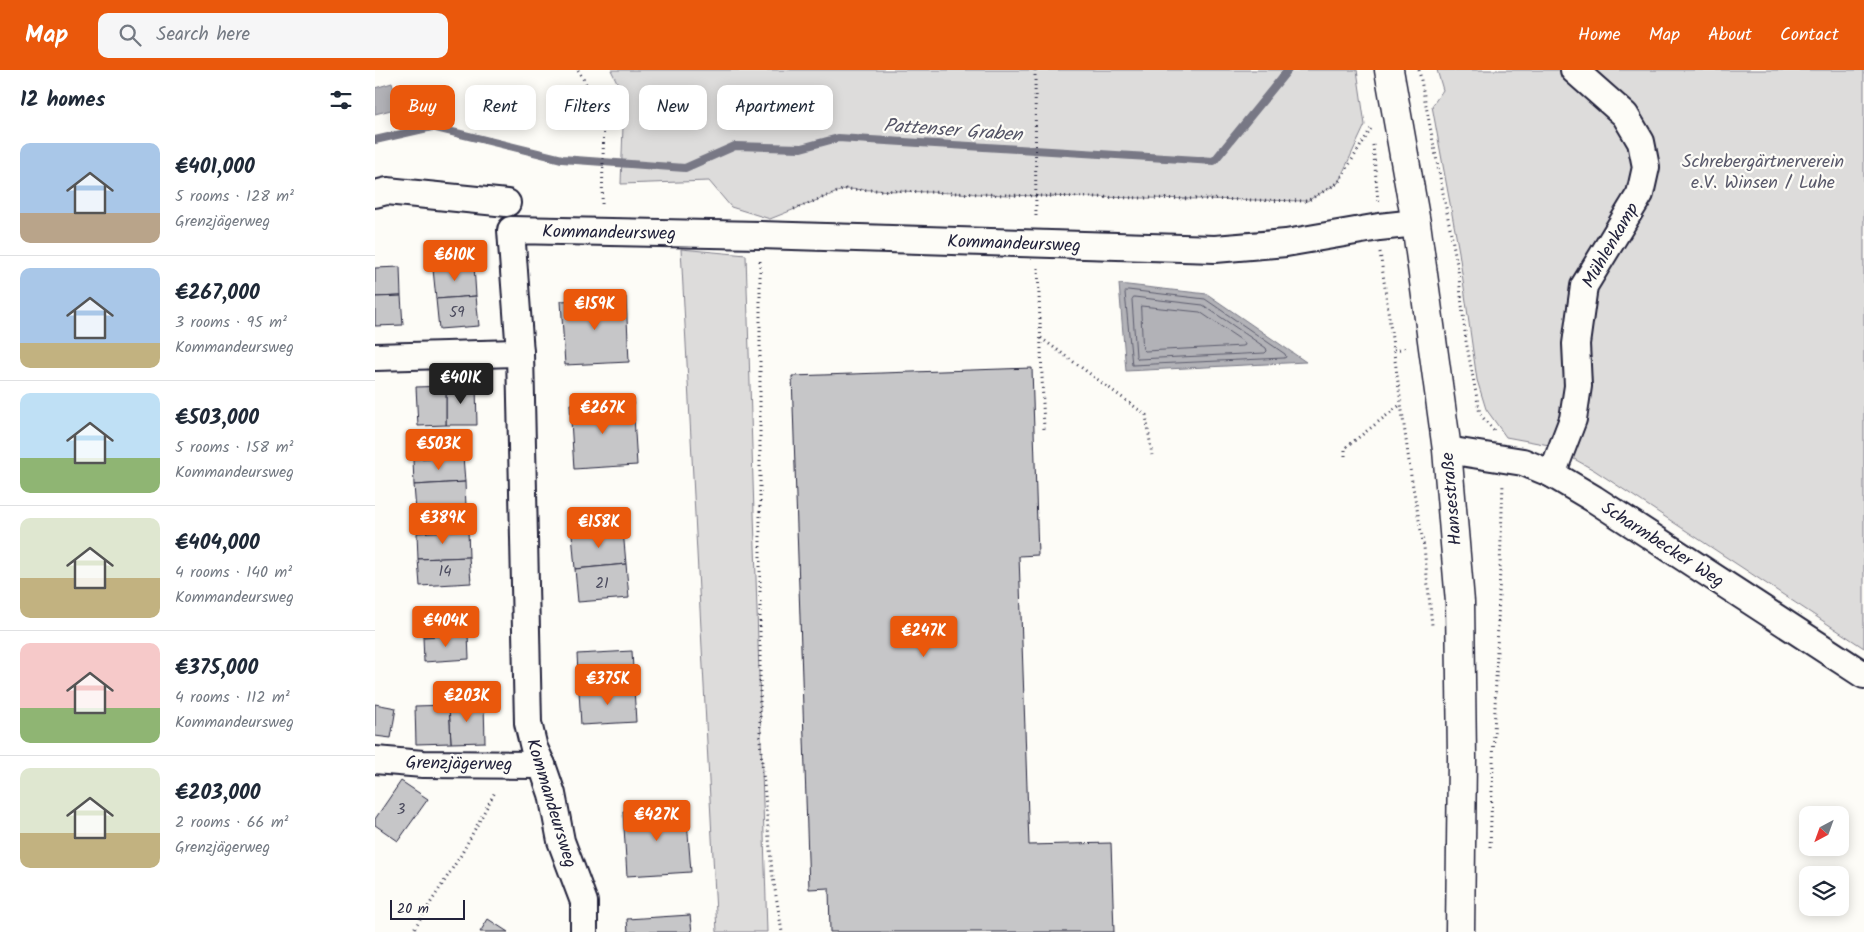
<!DOCTYPE html>
<html lang="en">
<head>
<meta charset="utf-8">
<style>
	body { margin:0; font-family:Kalam,sans-serif; background:#f6f6f7; color:#1f2937; height:100vh; display:flex; flex-direction:column; font-size:19px; white-space:nowrap }
	* { box-sizing:border-box; margin:0 }
	p { font-size:16px; color:#747a83 }
	.icon { flex:none; width:28px; height:28px; fill:none; stroke:currentColor; stroke-width:2; stroke-linecap:round; stroke-linejoin:round }
	.map { position:relative; flex:1; overflow:hidden }
	.drawer { display:flex; flex-direction:column; background:#fff; width:375px }
	.drawer>* { flex:none }
	.top-card { position:absolute; left:15px; top:15px; width:475px; height:45px; display:flex; gap:10px }
	.needle { width:32px; rotate:221deg }
	.tools { position:absolute; left:1424px; top:736px; display:grid; gap:10px }
	.tools a { display:grid; place-items:center; width:50px; height:50px; border-radius:10px; background:#fff; box-shadow:0 2px 12px #0003; font-size:25px }
	.scale { position:absolute; left:15px; bottom:12px; width:75px; box-sizing:border-box; padding-left:5px; border:2px solid #22223b; border-top:0; font-size:14px; line-height:18px; white-space:nowrap; color:#22223b; -webkit-text-stroke:4px #fdfcf7; paint-order:stroke }
	.price { position:absolute; translate:-50% -42px; padding:0 11px; border-radius:5px; background:#ea580c; color:#fff; font-size:16px; line-height:32px; filter:drop-shadow(0 1px 2px #0008) }
	.price::after { content:''; position:absolute; left:50%; top:30px; width:15px; height:11px; margin-left:-8px; background:inherit; clip-path:polygon(0 0,100% 0,50% 100%) }
	.price.active { background:#222; color:#fff }
	ul { padding:0; list-style:none }
	li { display:flex; align-items:center; gap:15px; height:125px; padding:0 20px }
	li+li { border-top:1px solid #e0e1e3 }
	li span { display:grid; place-items:center; flex:none; width:140px; height:100px; border-radius:10px; color:#555 }
	li>.icon { margin-inline-start:auto }
	span .icon { width:60px; height:60px; fill:#fffc; stroke-width:1 }
	li b { font-size:21px }
	h2 { display:flex; justify-content:space-between; align-items:center; height:60px; padding:0 20px; font-size:21px }
	.chip { padding:0 18px; border-radius:10px; background:#fff; box-shadow:0 2px 12px #0003; font-size:18px; line-height:45px }
	.chip.active { background:#ea580c; color:#fff }
	header { display:flex; align-items:center; gap:30px; box-sizing:border-box; height:70px; padding:0 25px; background:#ea580c; color:#fff }
	header strong { font-size:24px }
	nav { display:flex; gap:28px; margin-inline-start:auto; font-size:18px }
	.search { width:350px; height:45px; background:#f6f6f7; display:flex; align-items:center; gap:12px; box-sizing:border-box; padding:0 18px; border-radius:10px; color:#747a83; font-size:19px }
	main { display:flex; flex:1; min-height:0 }
	.map>svg:first-child { display:block }
</style>
</head>
<body>
<header>
<strong>Map</strong>
<div class="search"><svg class="icon" aria-label="search" viewBox="0 0 24 24"><circle cx="10" cy="10" r="6"/><path d="M15 15l6 6"/></svg>Search here</div>
<nav><a>Home</a><a>Map</a><a>About</a><a>Contact</a></nav>
</header>
<main>
<section class="drawer">
<h2>12 homes<svg class="icon" aria-label="filters" viewBox="0 0 24 24"><path d="M4 7h16M4 17h16"/><circle cx="9" cy="7" r="2"/><circle cx="15" cy="17" r="2"/></svg></h2>
<ul>
<li><span style="background:linear-gradient(#a9c7e8 70%,#b9a48a 0)"><svg class="icon" aria-label="home" viewBox="0 0 24 24"><path d="M3 11l9-7 9 7M6 9v11h12V9"/></svg></span><div><b>€401,000</b><p>5 rooms · 128 m²</p><p>Grenzjägerweg</p></div></li>
<li><span style="background:linear-gradient(#a9c7e8 75%,#c2b280 0)"><svg class="icon" aria-label="home" viewBox="0 0 24 24"><path d="M3 11l9-7 9 7M6 9v11h12V9"/></svg></span><div><b>€267,000</b><p>3 rooms · 95 m²</p><p>Kommandeursweg</p></div></li>
<li><span style="background:linear-gradient(#bfe0f5 65%,#8fb573 0)"><svg class="icon" aria-label="home" viewBox="0 0 24 24"><path d="M3 11l9-7 9 7M6 9v11h12V9"/></svg></span><div><b>€503,000</b><p>5 rooms · 158 m²</p><p>Kommandeursweg</p></div></li>
<li><span style="background:linear-gradient(#dfe7d0 60%,#c2b280 0)"><svg class="icon" aria-label="home" viewBox="0 0 24 24"><path d="M3 11l9-7 9 7M6 9v11h12V9"/></svg></span><div><b>€404,000</b><p>4 rooms · 140 m²</p><p>Kommandeursweg</p></div></li>
<li><span style="background:linear-gradient(#f6c9c9 65%,#8fb573 0)"><svg class="icon" aria-label="home" viewBox="0 0 24 24"><path d="M3 11l9-7 9 7M6 9v11h12V9"/></svg></span><div><b>€375,000</b><p>4 rooms · 112 m²</p><p>Kommandeursweg</p></div></li>
<li><span style="background:linear-gradient(#dfe7d0 65%,#c2b280 0)"><svg class="icon" aria-label="home" viewBox="0 0 24 24"><path d="M3 11l9-7 9 7M6 9v11h12V9"/></svg></span><div><b>€203,000</b><p>2 rooms · 66 m²</p><p>Grenzjägerweg</p></div></li>
</ul>
</section>
<div class="map">
<svg width="1489" height="862" viewBox="0 0 1489 862">
	<rect width="100%" height="100%" fill="#fdfcf7"/>
	<filter id="ink" filterUnits="userSpaceOnUse"><feTurbulence type="fractalNoise" baseFrequency=".02" numOctaves="2"/><feDisplacementMap in="SourceGraphic" scale="10" xChannelSelector="R" yChannelSelector="G"/><feConvolveMatrix kernelMatrix="1 2 1 2 8 2 1 2 1" color-interpolation-filters="sRGB"/></filter>
	<g filter="url(#ink)">
		<!-- green -->
		<g fill="#dddcdb" stroke="#807f8b">
			<path d="M236,0H982L990,55L963,113L932,131L661,126L470,119L395,149L356,137L334,111L246,114L249,26Z"/>
			<path d="M1062,0H1489V578L1219,400L1174,375L1131,367L1111,339L1102,310L1084,182L1057,36L1068,20Z"/>
			<path d="M306,179L371,185L392,862H342Z"/>
		</g>
		<!-- water -->
		<g fill="#b2b2b7" stroke="#787885">
			<path d="M17,13L24,38L0,44V18Z"/>
			<path d="M744,214L832,224L931,292L751,301Z"/>
		</g>
		<g fill="none" stroke-linecap="round" stroke-linejoin="round">
			<!-- shore -->
			<g stroke="#5c5c6d" stroke-width="1">
				<path d="M753,220L830,229L910,284L911,287L909,288L757,295L750,223Z"/>
				<path d="M759,227L828,235L891,278L892,281L890,283L763,289L761,286L757,230Z"/>
				<path d="M766,236L825,242L869,272L870,275L868,276L770,281L768,279Z"/>
			</g>
			<!-- stream -->
			<path stroke="#787885" stroke-width="8" d="M0,70L57,57L187,89L310,98L360,76L426,78L463,68L839,91L913,0"/>
		</g>
		<!-- building -->
		<g fill="#c6c6c8" stroke="#22223b">
			<path d="M99,195L101,226L61,229L58,199Z"/>
			<path d="M25,197L26,226L0,227V198Z"/>
			<path d="M26,226L28,255L0,256V227Z"/>
			<path d="M101,226L104,256L64,259L61,229Z"/>
			<path d="M251,227L254,292L190,295L186,231Z"/>
			<path d="M657,298L663,485L644,486L654,775L736,773L739,862H455L454,818L434,819L417,306Z"/>
			<path d="M101,315L102,355H71V316Z"/>
			<path d="M71,316V355L43,356L41,317Z"/>
			<path d="M258,331L262,395L199,399L195,334Z"/>
			<path d="M88,386L90,412L39,415L38,389Z"/>
			<path d="M90,412L91,437L41,441L39,415Z"/>
			<path d="M93,460L94,487L43,489L42,463Z"/>
			<path d="M248,460L251,494L200,499L197,464Z"/>
			<path d="M94,487L96,513L45,516L43,489Z"/>
			<path d="M251,494L254,528L203,532L200,499Z"/>
			<path d="M91,539L93,564L48,567L46,542Z"/>
			<path d="M93,564L94,589L49,592L48,567Z"/>
			<path d="M257,581L259,618L204,621L202,584Z"/>
			<path d="M259,618L261,652L206,655L204,621Z"/>
			<path d="M0,634L21,638L16,668L0,666Z"/>
			<path d="M109,634L110,672L76,673L74,635Z"/>
			<path d="M74,635L76,673L41,674L40,636Z"/>
			<path d="M26,711L53,729L23,771L0,755V749Z"/>
			<path d="M311,738L316,802L252,806L248,741Z"/>
			<path d="M315,845L317,862H253L252,849Z"/>
			<path d="M113,849L133,862H105Z"/>
		</g>
		<g fill="none" stroke-linecap="round" stroke-linejoin="round">
			<!-- minor casing -->
			<g stroke="#22223b" stroke-width="30">
				<g id="minor">
					<path d="M0,124L12,121L132,133"/>
					<path d="M0,287L145,283"/>
					<path d="M1072,380L1148,392L1177,404L1219,429L1489,605"/>
					<path d="M1177,404L1198,349L1203,316L1201,274L1209,216L1265,124L1271,97L1266,72L1250,45L1199,0"/>
					<path d="M0,690L48,694L167,695"/>
					<path d="M209,862V832L186,771L177,724L167,695L159,678L153,653L145,283L136,160L385,165L840,179L911,173L1004,157L1041,153"/>
				</g>
			</g>
			<!-- major casing -->
			<g stroke="#22223b" stroke-width="31">
				<path id="major" d="M1014,0L1041,153L1072,380L1085,532L1087,688L1085,862"/>
			</g>
			<!-- path -->
			<g stroke="#22223b" stroke-width="3" stroke-dasharray="1 4" stroke-linecap="butt">
				<path d="M203,0L229,45L227,136"/>
				<path d="M660,0L661,149"/>
				<path d="M1044,0L1083,199L1091,271L1105,344L1120,362"/>
				<path d="M998,75L1003,131"/>
				<path d="M419,139L470,119L661,126L932,131L963,113L997,57"/>
				<path d="M1005,182L1036,406L1049,477L1057,555"/>
				<path d="M385,191V670L397,801L407,862"/>
				<path d="M663,198L669,360"/>
				<path d="M666,268L771,345L777,385"/>
				<path d="M1019,280L1033,278"/>
				<path d="M970,386V378L1025,335"/>
				<path d="M1115,777L1128,413"/>
				<path d="M37,862L86,785L121,720"/>
			</g>
			<!-- minor -->
			<use href="#minor" stroke="#fdfcf7" stroke-width="26"/>
			<!-- major -->
			<use href="#major" stroke="#fdfcf7" stroke-width="28"/>
		</g>
	</g>
	<g text-anchor="middle" stroke-width="4.5" stroke-linejoin="round" paint-order="stroke">
		<!-- number labels -->
		<g font-size="15" fill="#4b4b5e">
			<text x="82" y="247">59</text>
			<text x="70" y="506">14</text>
			<text x="227" y="518">21</text>
			<text x="26" y="744">3</text>
		</g>
		<!-- park labels -->
		<g font-size="18" fill="#5a5a6b" stroke="#fdfcf7">
			<text x="1388" y="97">Schrebergärtnerverein<tspan x="1388" dy="21">e.V. Winsen / Luhe</tspan></text>
		</g>
		<!-- street labels -->
		<g font-size="18" fill="#22223b" stroke="#fdfcf7">
			<text transform="translate(234 162) rotate(1)" y="6">Kommandeursweg</text>
			<text transform="translate(639 173) rotate(2)" y="6">Kommandeursweg</text>
			<text transform="translate(1235 175) rotate(-60)" y="6">Mühlenkamp</text>
			<text transform="translate(1076 429) rotate(-95)" y="6">Hansestraße</text>
			<text transform="translate(1288 474) rotate(33)" y="6">Scharmbecker Weg</text>
			<text transform="translate(84 693) rotate(1)" y="6">Grenzjägerweg</text>
			<text transform="translate(177 733) rotate(73)" y="6">Kommandeursweg</text>
		</g>
		<!-- water labels -->
		<g font-size="19" font-style="italic" fill="#545466" stroke="#fdfcf7">
			<text transform="translate(578 59) rotate(4)" y="7">Pattenser Graben</text>
		</g>
	</g>
</svg>
<div class="tools">
<a><svg class="needle" viewBox="-14 -14 28 28"><path d="M0-13l5 13h-10z" fill="#e53935"/><path d="M0 13l5-13h-10z" fill="#747a83"/></svg></a>
<a><svg class="icon" aria-label="layers" viewBox="0 0 24 24"><path d="M12 4l9 5-9 5-9-5zM3 14l9 5 9-5"/></svg></a>
</div>
<div class="scale">20 m</div>
<b class="price" style="left:80px;top:212px">€610K</b>
<b class="price" style="left:220px;top:261px">€159K</b>
<b class="price active" style="left:86px;top:335px">€401K</b>
<b class="price" style="left:228px;top:365px">€267K</b>
<b class="price" style="left:64px;top:401px">€503K</b>
<b class="price" style="left:68px;top:475px">€389K</b>
<b class="price" style="left:224px;top:479px">€158K</b>
<b class="price" style="left:71px;top:578px">€404K</b>
<b class="price" style="left:549px;top:588px">€247K</b>
<b class="price" style="left:233px;top:636px">€375K</b>
<b class="price" style="left:92px;top:653px">€203K</b>
<b class="price" style="left:282px;top:772px">€427K</b>
<div class="top-card">
<a class="chip active">Buy</a>
<a class="chip">Rent</a>
<a class="chip">Filters</a>
<a class="chip">New</a>
<a class="chip">Apartment</a>
</div>
</div>
</main>
</body>
</html>
